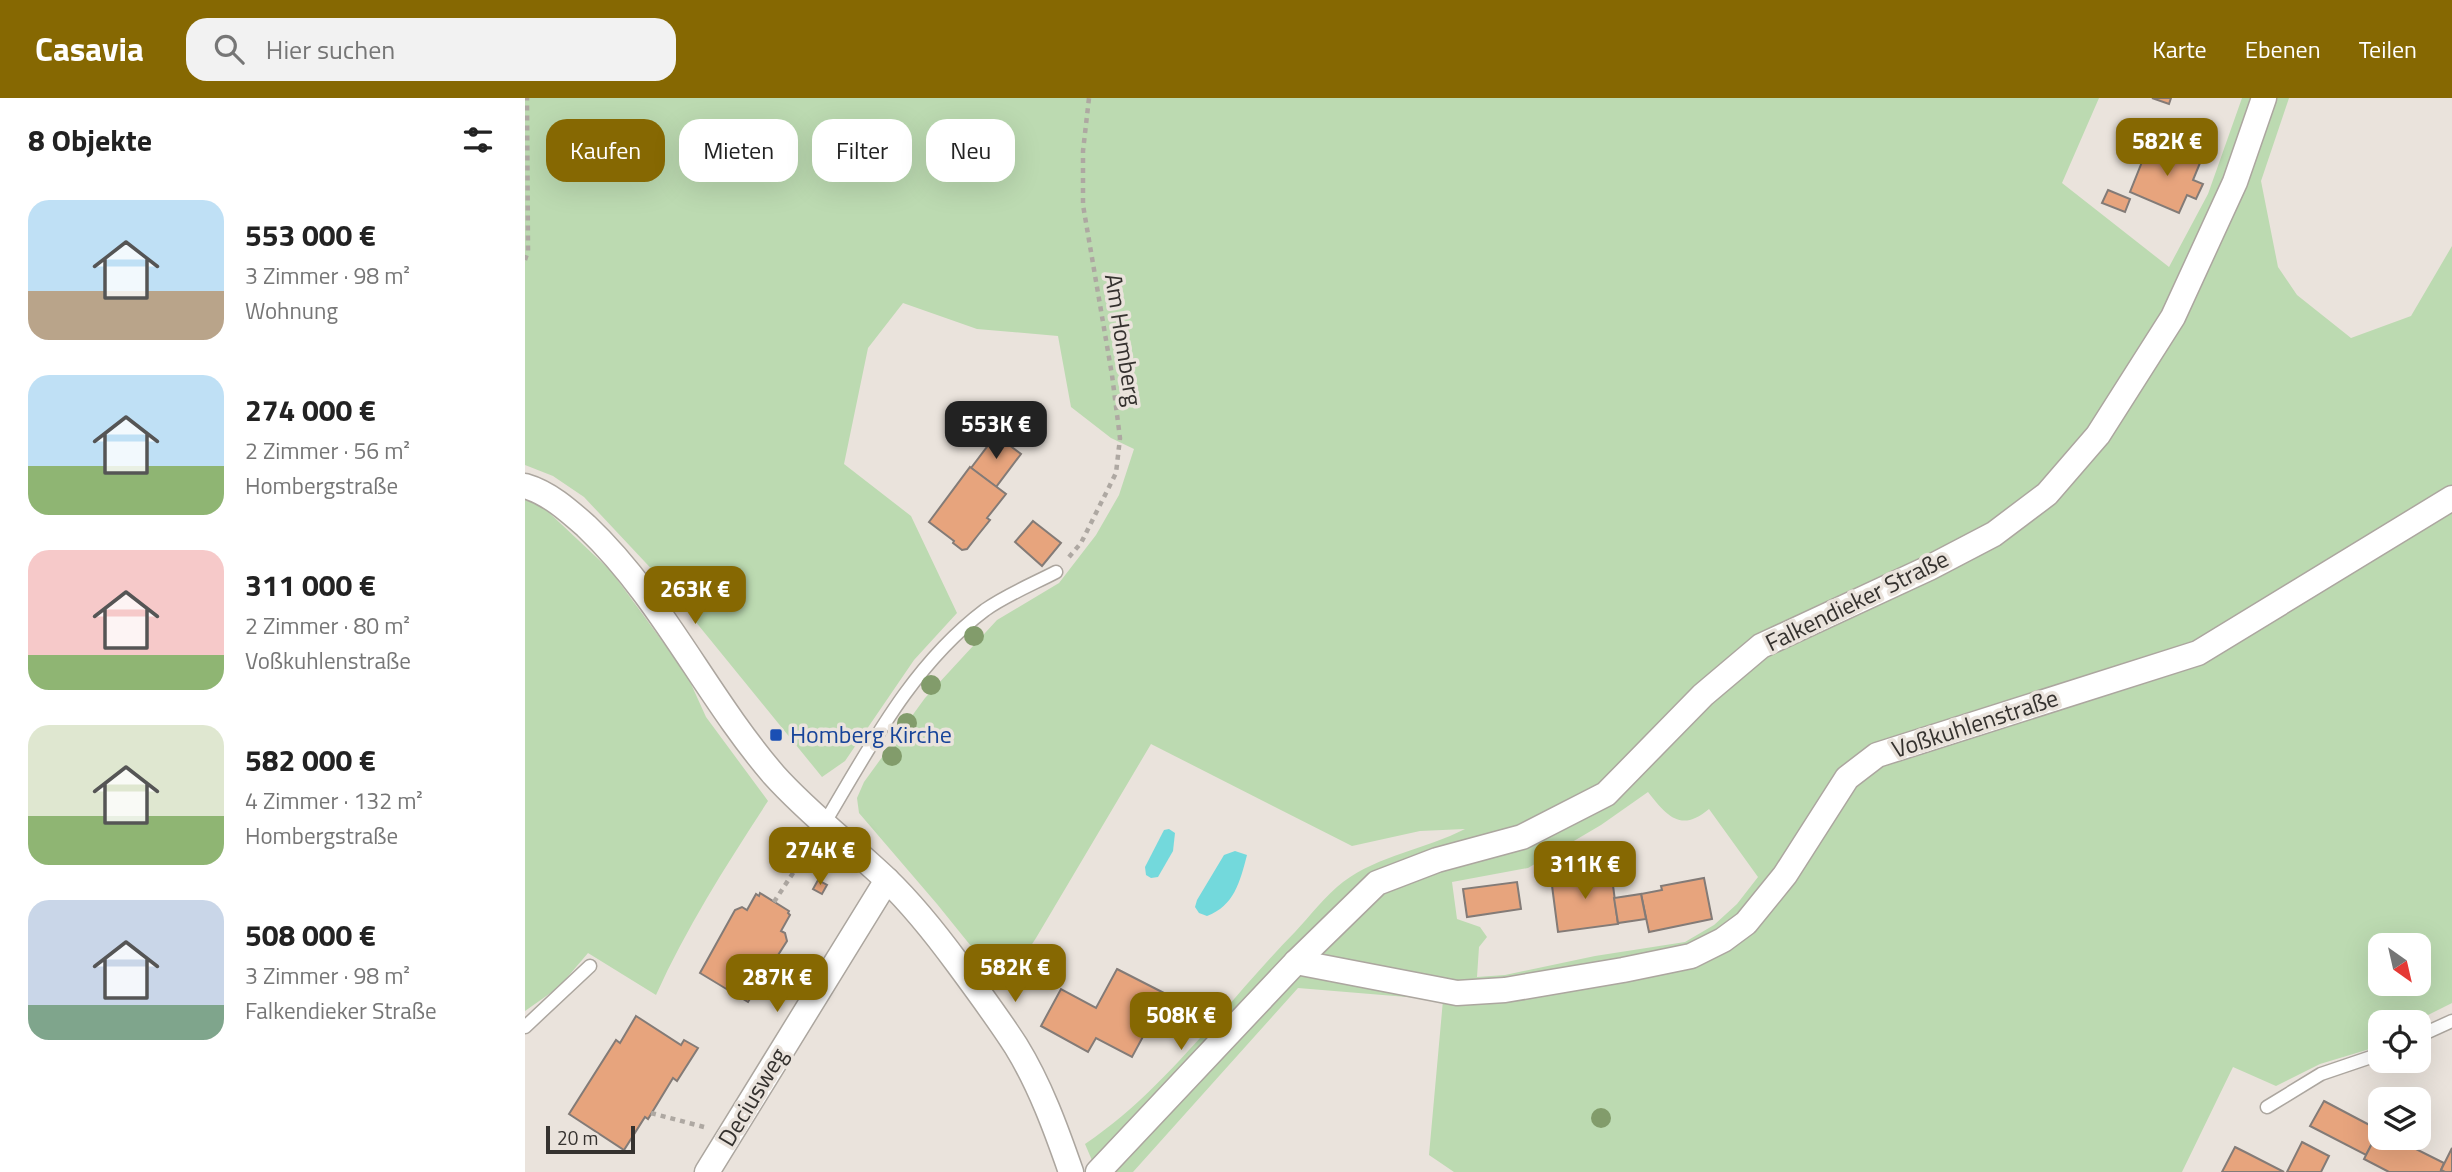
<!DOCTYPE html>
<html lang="de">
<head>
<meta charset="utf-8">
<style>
	body { margin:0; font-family:"Titillium Web",sans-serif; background:#f2f2f2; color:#222; height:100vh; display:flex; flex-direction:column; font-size:26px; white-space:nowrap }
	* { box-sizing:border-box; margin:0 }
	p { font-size:23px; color:#767676 }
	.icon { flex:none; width:38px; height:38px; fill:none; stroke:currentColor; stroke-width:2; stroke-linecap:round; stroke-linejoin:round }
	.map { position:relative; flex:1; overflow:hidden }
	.sheet { display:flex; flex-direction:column; background:#fff; width:525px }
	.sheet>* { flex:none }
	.guide { position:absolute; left:21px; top:21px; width:665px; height:63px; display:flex; gap:14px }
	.needle { width:46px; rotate:146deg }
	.tools { position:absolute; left:1843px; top:835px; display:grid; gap:14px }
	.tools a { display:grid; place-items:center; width:63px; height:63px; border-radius:14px; background:#fff; box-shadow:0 7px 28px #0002; font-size:35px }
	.scale { position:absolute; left:21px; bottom:18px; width:89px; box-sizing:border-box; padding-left:7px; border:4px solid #35322f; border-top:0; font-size:19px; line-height:24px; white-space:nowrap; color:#35322f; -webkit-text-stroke:5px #eae3dc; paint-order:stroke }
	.price { position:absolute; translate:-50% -60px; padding:0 16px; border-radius:14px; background:#866802; color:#fff; font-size:23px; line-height:46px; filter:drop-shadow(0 2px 4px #0008) }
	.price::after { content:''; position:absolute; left:50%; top:42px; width:21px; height:16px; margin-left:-10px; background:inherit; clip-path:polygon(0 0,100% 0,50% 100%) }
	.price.current { background:#222; color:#fff }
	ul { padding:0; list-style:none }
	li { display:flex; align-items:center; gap:21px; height:175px; padding:0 28px }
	li span { display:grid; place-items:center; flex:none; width:196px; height:140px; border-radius:21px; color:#555 }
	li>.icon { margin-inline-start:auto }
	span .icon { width:84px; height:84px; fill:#fffc; stroke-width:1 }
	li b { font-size:30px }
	h2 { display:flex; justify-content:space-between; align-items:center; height:84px; padding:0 28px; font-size:30px }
	.chip { padding:0 24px; border-radius:21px; background:#fff; box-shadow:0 7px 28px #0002; font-size:24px; line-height:63px }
	.chip.current { background:#866802; color:#fff }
	header { display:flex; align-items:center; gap:42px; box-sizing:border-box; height:98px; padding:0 35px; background:#866802; color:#fff }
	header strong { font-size:33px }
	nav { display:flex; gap:38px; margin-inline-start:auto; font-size:24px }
	.search { width:490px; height:63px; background:#f2f2f2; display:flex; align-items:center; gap:18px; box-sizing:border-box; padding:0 24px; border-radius:21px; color:#767676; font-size:26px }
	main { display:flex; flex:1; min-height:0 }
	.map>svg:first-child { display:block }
</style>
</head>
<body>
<header>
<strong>Casavia</strong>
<div class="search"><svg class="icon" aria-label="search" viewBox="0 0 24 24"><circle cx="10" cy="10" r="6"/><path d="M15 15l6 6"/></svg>Hier suchen</div>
<nav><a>Karte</a><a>Ebenen</a><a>Teilen</a></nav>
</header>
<main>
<section class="sheet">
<h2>8 Objekte<svg class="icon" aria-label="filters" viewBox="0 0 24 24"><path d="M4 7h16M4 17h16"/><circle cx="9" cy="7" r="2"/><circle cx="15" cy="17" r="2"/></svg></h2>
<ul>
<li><span style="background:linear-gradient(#bfe0f5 65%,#b9a48a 0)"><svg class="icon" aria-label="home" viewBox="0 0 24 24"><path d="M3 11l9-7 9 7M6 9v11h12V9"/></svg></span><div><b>553 000 €</b><p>3 Zimmer · 98 m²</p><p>Wohnung</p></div></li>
<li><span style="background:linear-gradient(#bfe0f5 65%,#8fb573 0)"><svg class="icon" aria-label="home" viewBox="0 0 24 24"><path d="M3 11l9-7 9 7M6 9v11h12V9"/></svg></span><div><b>274 000 €</b><p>2 Zimmer · 56 m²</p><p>Hombergstraße</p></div></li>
<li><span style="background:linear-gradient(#f6c9c9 75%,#8fb573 0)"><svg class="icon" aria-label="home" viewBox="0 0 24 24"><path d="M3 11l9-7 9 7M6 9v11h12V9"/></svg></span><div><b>311 000 €</b><p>2 Zimmer · 80 m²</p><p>Voßkuhlenstraße</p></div></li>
<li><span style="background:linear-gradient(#dfe7d0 65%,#8fb573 0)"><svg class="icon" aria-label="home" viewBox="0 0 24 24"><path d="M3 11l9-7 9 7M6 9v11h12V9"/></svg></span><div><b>582 000 €</b><p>4 Zimmer · 132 m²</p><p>Hombergstraße</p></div></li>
<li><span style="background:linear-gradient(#c9d6e8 75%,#7fa58c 0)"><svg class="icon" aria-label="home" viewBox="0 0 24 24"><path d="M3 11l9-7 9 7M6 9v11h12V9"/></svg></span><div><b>508 000 €</b><p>3 Zimmer · 98 m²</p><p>Falkendieker Straße</p></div></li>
</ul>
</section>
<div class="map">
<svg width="1927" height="1074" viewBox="0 0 1927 1074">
	<rect width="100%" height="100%" fill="#eae3dc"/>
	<!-- green -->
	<g fill="#bcdab1" fill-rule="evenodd">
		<path d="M0,0H1574L1537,85L1644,169L1683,96L1717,0H1764L1736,83L1753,169L1772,197L1826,240L1886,218L1927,148V905L1889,924H1855V946L1848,950L1795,966L1751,988L1708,969L1657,1074H929L904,1057L918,902L773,890L608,1074H572L560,1046C642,991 701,904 770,834C785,818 800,798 818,784C854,757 901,751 940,731L895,733L827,748L626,646L511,840L479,889L412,806L334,715L332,700L339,684L400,600L472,522L534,485L571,437L594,397L609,351L586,340L546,309L533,238L452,231L378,205L343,250L319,366L386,418L432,515L389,562L320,663L297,679L135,480L59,399L28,378L0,367ZM1123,694C1142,718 1156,735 1184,711L1233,779L1212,806L1189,827L1160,844L1070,858L980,877L952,879L954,849L962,839L955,829L932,821L927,784L1003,770L1076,727ZM1855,847H1894V886H1855Z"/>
		<path d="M0,402L17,408L86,473L162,577L181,619L243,703C202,766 162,828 131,897L63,855L34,889L0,913Z"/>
	</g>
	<!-- water -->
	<g fill="#73d9dc">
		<path d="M644,731L650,735L648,753L633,779L626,780L621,777L620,769L639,732Z"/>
		<path d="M710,753L722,757C715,784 709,808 682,818L674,815L670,809L672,802L699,757Z"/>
	</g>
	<!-- building -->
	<g fill="#e7a47d" stroke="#837b77" stroke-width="2">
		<path d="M1627,0H1646L1644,6Z"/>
		<path d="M1625,44L1675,65L1668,82L1678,86L1671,101L1662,97L1654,115L1605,94Z"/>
		<path d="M1583,92L1605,101L1600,114L1577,105Z"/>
		<path d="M471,337L496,356L471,389L446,370Z"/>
		<path d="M445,369L481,396L462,420L465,422L453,437L442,451L437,452L428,445L429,443L404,424Z"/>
		<path d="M508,423L536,445L517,468L490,444Z"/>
		<path d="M1086,772L1093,826L1033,834L1026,780Z"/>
		<path d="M1179,780L1187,821L1124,834L1116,796L1137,792L1136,788Z"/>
		<path d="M293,782L302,787L297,796L288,791Z"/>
		<path d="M992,784L996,811L942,819L938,791Z"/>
		<path d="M235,795L264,813L263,815L265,817L256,833L260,835L262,843L223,904L175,875L210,812L217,809L222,812L231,796L234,798Z"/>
		<path d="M1116,796L1121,821L1093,825L1089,800Z"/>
		<path d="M592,871L641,896L607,959L571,940L563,954L516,928L536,891L571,910Z"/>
		<path d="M111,918L156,947L159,942L173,950L152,983L148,980L123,1021L120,1019L99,1052L44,1016L91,942L95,945Z"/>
		<path d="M1799,1003L1854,1032L1841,1057L1785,1028Z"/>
		<path d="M1854,1032L1855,1040H1869L1919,1065L1916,1072L1920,1074H1864L1839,1061Z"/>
		<path d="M1777,1044L1804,1058L1796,1074H1762Z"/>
		<path d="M1710,1049L1722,1055L1759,1074H1697Z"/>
		<path d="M1927,1050V1074H1920L1916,1072Z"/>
	</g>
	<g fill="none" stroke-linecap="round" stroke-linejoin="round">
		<!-- service casing -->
		<g stroke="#aca69f" stroke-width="15">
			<g id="service">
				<path d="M299,726C345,649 387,567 460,512C481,497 508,486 531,474"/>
				<path d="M0,929L65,868"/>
				<path d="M1894,938L1927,923"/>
				<path d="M1742,1009L1796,976L1855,956"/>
			</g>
		</g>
		<!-- minor casing -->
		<g stroke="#aca69f" stroke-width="27">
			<g id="minor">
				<path d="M0,388C24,395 43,412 61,428C137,500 181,598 249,677C283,715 324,746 361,781C388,807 411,836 433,866C453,893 473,920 491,948C515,987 531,1031 546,1074"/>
				<path d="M771,864L932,895L980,892L1098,872L1166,858L1198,842L1221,825L1260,777L1322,680L1352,657L1673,555L1927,400"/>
				<path d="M182,1074L362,782"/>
				<path d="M573,1074L771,864L852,785L912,762L997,739L1081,696L1178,597L1236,548L1404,470L1469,436L1522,396L1573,337L1648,219L1710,84L1739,0"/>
			</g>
		</g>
		<!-- path -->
		<g stroke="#aea8a2" stroke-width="4.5" stroke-dasharray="5 5" stroke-linecap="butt">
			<path d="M0,162L3,153L2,0"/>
			<path d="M544,459L556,445L591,375L595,340L587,277L558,107V53L564,0"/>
			<path d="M249,804L285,749"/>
			<path d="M126,1015L179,1029"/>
		</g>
		<!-- service -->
		<use href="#service" stroke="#fff" stroke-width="12"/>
		<!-- minor -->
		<use href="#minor" stroke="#fff" stroke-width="24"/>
	</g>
	<!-- trees -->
	<g fill="#829c6b">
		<circle cx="449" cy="538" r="10"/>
		<circle cx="406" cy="587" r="10"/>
		<circle cx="382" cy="625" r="10"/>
		<circle cx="367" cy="658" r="10"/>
		<circle cx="1076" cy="1020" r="10"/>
	</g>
	<!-- markers -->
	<rect fill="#1a4fb4" stroke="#eae3dc" stroke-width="2.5" x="244" y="630" width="14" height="14" rx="3.5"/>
	<g text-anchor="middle" stroke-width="7" stroke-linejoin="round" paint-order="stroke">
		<!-- street labels -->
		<g font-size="24" fill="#35322f" stroke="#eae3dc">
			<text transform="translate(598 242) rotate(81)" y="8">Am Homberg</text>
			<text transform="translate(1332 503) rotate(-26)" y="8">Falkendieker Straße</text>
			<text transform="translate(1450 626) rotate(-18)" y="8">Voßkuhlenstraße</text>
			<text transform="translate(228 999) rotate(-59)" y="8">Deciusweg</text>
		</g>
		<!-- transit labels -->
		<g font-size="24" fill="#164399" stroke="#eae3dc" text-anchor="start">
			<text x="265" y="645">Homberg Kirche</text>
		</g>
	</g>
</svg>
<div class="tools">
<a><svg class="needle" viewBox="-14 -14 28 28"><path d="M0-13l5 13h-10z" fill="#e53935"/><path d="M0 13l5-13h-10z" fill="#767676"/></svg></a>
<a><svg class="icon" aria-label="locate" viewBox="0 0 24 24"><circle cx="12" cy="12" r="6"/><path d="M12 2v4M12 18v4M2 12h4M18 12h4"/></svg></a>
<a><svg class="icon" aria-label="layers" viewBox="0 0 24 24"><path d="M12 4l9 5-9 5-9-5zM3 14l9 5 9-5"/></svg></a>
</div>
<div class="scale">20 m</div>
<b class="price" style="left:1642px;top:80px">582K €</b>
<b class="price current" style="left:471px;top:363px">553K €</b>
<b class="price" style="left:170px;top:528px">263K €</b>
<b class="price" style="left:295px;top:789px">274K €</b>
<b class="price" style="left:1060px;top:803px">311K €</b>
<b class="price" style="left:490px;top:906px">582K €</b>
<b class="price" style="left:252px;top:916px">287K €</b>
<b class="price" style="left:656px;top:954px">508K €</b>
<div class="guide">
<a class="chip current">Kaufen</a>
<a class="chip">Mieten</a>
<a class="chip">Filter</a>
<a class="chip">Neu</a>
</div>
</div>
</main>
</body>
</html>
